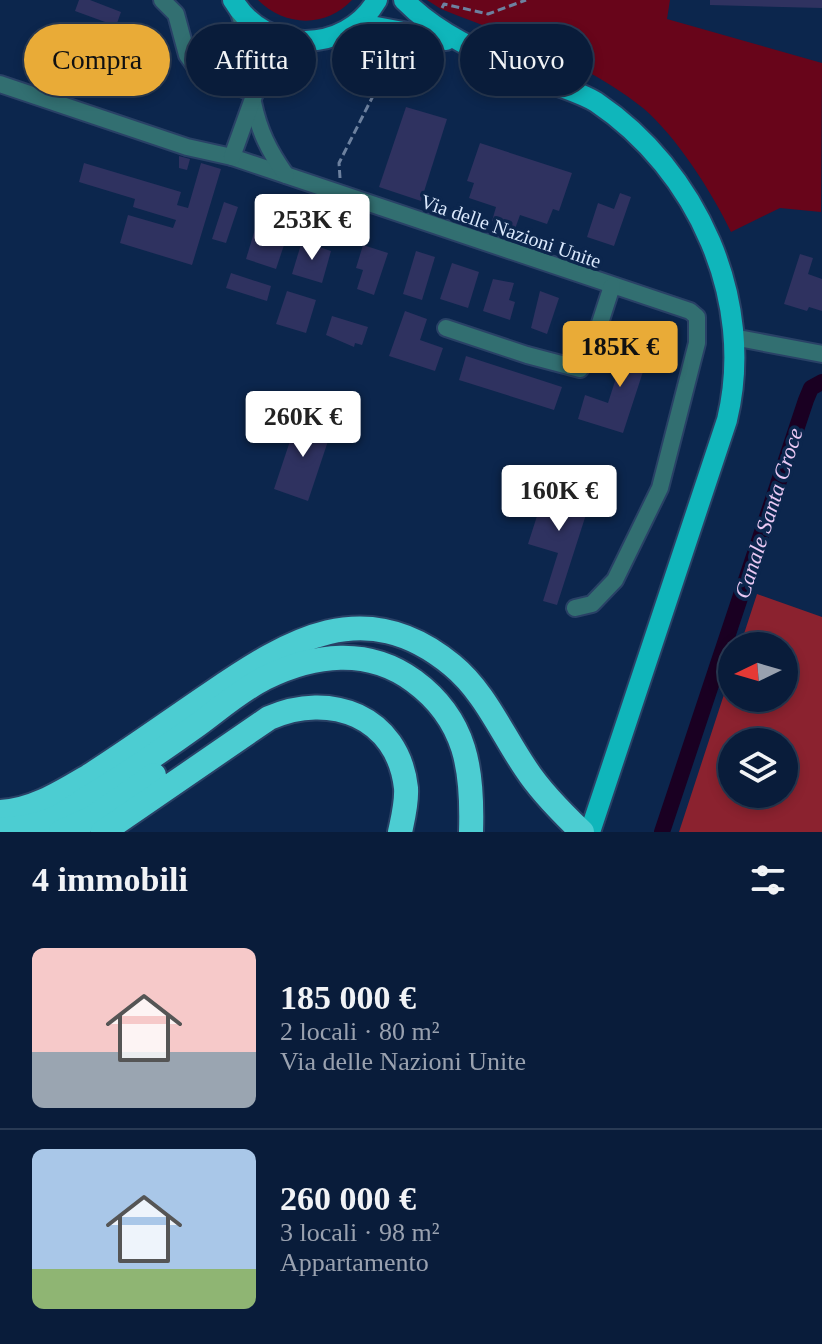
<!DOCTYPE html>
<html lang="it">
<head>
<meta charset="utf-8">
<style>
	body { margin:0; font-family:"Times New Roman",serif; background:#122542; color:#f1f3f6; height:100vh; display:flex; flex-direction:column; font-size:30px; white-space:nowrap }
	* { box-sizing:border-box; margin:0 }
	p { font-size:26px; color:#99a1af }
	.icon { flex:none; width:44px; height:44px; fill:none; stroke:currentColor; stroke-width:2; stroke-linecap:round; stroke-linejoin:round }
	.map { position:relative; height:832px; overflow:hidden }
	.drawer { display:flex; flex-direction:column; background:#091c3a; flex:1 }
	.drawer>* { flex:none }
	.top-card { position:absolute; left:24px; top:24px; width:774px; height:72px; display:flex; gap:16px }
	.needle { width:52px; rotate:265deg }
	.buttons { position:absolute; left:718px; top:632px; display:grid; gap:16px }
	.buttons a { display:grid; place-items:center; width:80px; height:80px; border-radius:50%; background:#091c3a; box-shadow:0 4px 12px #0003,0 0 0 2px #293a54; font-size:40px }
	.price { position:absolute; translate:-50% -68px; padding:0 18px; border-radius:8px; background:#fff; color:#222; font-size:26px; line-height:52px; filter:drop-shadow(0 2px 4px #0008) }
	.price::after { content:''; position:absolute; left:50%; top:48px; width:24px; height:18px; margin-left:-12px; background:inherit; clip-path:polygon(0 0,100% 0,50% 100%) }
	.price.on { background:#e9ab37; color:#111 }
	ul { padding:0; list-style:none }
	li { display:flex; align-items:center; gap:24px; height:200px; padding:0 32px }
	li+li { border-top:2px solid #293a54 }
	li span { display:grid; place-items:center; flex:none; width:224px; height:160px; border-radius:12px; color:#555 }
	li>.icon { margin-inline-start:auto }
	span .icon { width:96px; height:96px; fill:#fffc; stroke-width:1 }
	li b { font-size:34px }
	h2 { display:flex; justify-content:space-between; align-items:center; height:96px; padding:0 32px; font-size:34px }
	.pill { padding:0 28px; border-radius:36px; background:#091c3a; box-shadow:0 4px 12px #0003,0 0 0 2px #293a54; font-size:28px; line-height:72px }
	.pill.on { background:#e9ab37; color:#111 }
	.map>svg:first-child { display:block }
</style>
</head>
<body>
<div class="map">
<svg width="822" height="832" viewBox="0 0 822 832">
	<rect width="100%" height="100%" fill="#0c264d"/>
	<!-- green -->
	<g fill="#68051a">
		<path d="M258,0H352C326,28 285,27 258,0Z"/>
		<path d="M427,0H670L667,19L822,63L821,212L780,208L731,232C712,192 676,136 643,108C585,61 509,36 441,9Z"/>
	</g>
	<!-- forest -->
	<path fill="#8b222f" fill-rule="evenodd" d="M757,594L822,617V832H679L732,670V698H784V646H740ZM732,742H784V794H732Z"/>
	<g fill="none" stroke-linecap="round" stroke-linejoin="round">
		<!-- canal -->
		<path stroke="#1a0022" stroke-width="16" d="M662,832L806,400L811,388L822,382"/>
	</g>
	<!-- building -->
	<g fill="#2f3260">
		<path d="M79,0H90L121,12L116,26L75,11Z"/>
		<path d="M710,0H822V8L710,5Z"/>
		<path d="M406,107L447,119L421,201L379,187Z"/>
		<path d="M480,143L572,173L559,211L553,209L547,224L520,215L515,229L492,221L496,207L469,198L474,183L467,181Z"/>
		<path d="M179,156L190,159L187,170L179,168Z"/>
		<path d="M84,163L181,192L177,205L188,208L201,163L221,169L192,265L120,243L128,215L173,228L176,220L133,207L135,199L79,182Z"/>
		<path d="M620,193L631,197L614,246L587,237L598,203L614,209Z"/>
		<path d="M224,202L238,207L226,243L212,239Z"/>
		<path d="M256,226L287,236L276,269L246,259Z"/>
		<path d="M302,241L331,251L322,283L292,274Z"/>
		<path d="M363,245L388,253L374,295L357,289L363,270L356,268Z"/>
		<path d="M416,251L435,257L422,300L403,294Z"/>
		<path d="M800,254L813,258L808,274L822,279V311L809,307L807,311L784,304Z"/>
		<path d="M452,263L479,272L468,308L440,299Z"/>
		<path d="M231,273L271,286L267,301L226,288Z"/>
		<path d="M493,279L514,283L509,300L515,302L510,320L483,311Z"/>
		<path d="M287,291L316,300L306,333L276,324Z"/>
		<path d="M540,291L559,298L547,334L531,328Z"/>
		<path d="M405,311L427,319L420,340L443,348L435,371L389,356Z"/>
		<path d="M332,316L368,327L362,345L355,343L354,347L326,335Z"/>
		<path d="M630,334L653,341L623,433L578,419L585,395L608,403Z"/>
		<path d="M466,356L562,387L554,410L459,380Z"/>
		<path d="M298,417L332,429L308,501L274,489Z"/>
		<path d="M565,486L586,493L583,500L590,502L557,605L543,601L558,553L528,544L546,488L563,494Z"/>
	</g>
	<g fill="none" stroke-linecap="round" stroke-linejoin="round">
		<!-- minor casing -->
		<g stroke="#294166" stroke-width="20">
			<g id="minor">
				<path d="M162,0L176,14L187,55L200,73L255,93"/>
				<path d="M0,84L187,147L232,157L690,311L697,317V343L660,488L615,580L592,604L575,608"/>
				<path d="M255,93L275,64L304,42"/>
				<path d="M253,102C259,131 269,151 286,175"/>
				<path d="M232,157L255,93L252,51L239,13"/>
				<path d="M446,328L527,355L580,369L589,357L612,286"/>
				<path d="M733,337L822,354"/>
			</g>
		</g>
		<!-- primary casing -->
		<g stroke="#294166" stroke-width="24">
			<g id="primary">
				<path d="M233,0C265,55 346,54 377,0"/>
				<path d="M404,0C444,41 500,60 551,83C566,89 583,94 596,102C697,170 756,300 727,420L590,832"/>
				<path d="M348,31L371,26L446,40"/>
			</g>
		</g>
		<!-- motorway casing -->
		<g stroke="#294166" stroke-width="28">
			<g id="motorway">
				<path d="M0,812C32,811 62,792 89,776C130,750 170,721 210,694C289,640 365,593 452,665C485,692 502,734 526,769C541,792 562,813 582,832"/>
				<path d="M0,830C20,828 40,826 59,816C69,811 79,803 89,797C126,775 161,751 196,726C218,710 241,690 265,678C314,654 368,647 414,681C467,720 473,771 471,832"/>
				<path d="M61,832L92,818L154,775"/>
				<path d="M103,832L269,718C330,691 398,716 406,788C407,803 403,818 400,832"/>
			</g>
		</g>
		<!-- path -->
		<g stroke="#6d819f" stroke-width="3" stroke-dasharray="8 4" stroke-linecap="butt">
			<path d="M442,8L444,4L488,14L526,0"/>
			<path d="M340,178L339,163L376,90L410,74L420,54"/>
		</g>
		<!-- minor -->
		<use href="#minor" stroke="#326f71" stroke-width="16"/>
		<!-- primary -->
		<use href="#primary" stroke="#0fb6bb" stroke-width="20"/>
		<!-- motorway -->
		<use href="#motorway" stroke="#4ccdd2" stroke-width="24"/>
	</g>
	<g text-anchor="middle" stroke-width="7" stroke-linejoin="round" paint-order="stroke">
		<!-- street labels -->
		<g font-size="20" fill="#dae8fc" stroke="#0c264d">
			<text transform="translate(511 231) rotate(19)" y="7">Via delle Nazioni Unite</text>
		</g>
		<!-- water labels -->
		<g font-size="22" font-style="italic" fill="#eac9f4" stroke="#0c264d">
			<text transform="translate(768 513) rotate(-72)" y="8">Canale Santa Croce</text>
		</g>
	</g>
</svg>
<div class="buttons">
<a><svg class="needle" viewBox="-14 -14 28 28"><path d="M0-13l5 13h-10z" fill="#e53935"/><path d="M0 13l5-13h-10z" fill="#99a1af"/></svg></a>
<a><svg class="icon" aria-label="layers" viewBox="0 0 24 24"><path d="M12 4l9 5-9 5-9-5zM3 14l9 5 9-5"/></svg></a>
</div>
<b class="price" style="left:312px;top:262px">253K €</b>
<b class="price on" style="left:620px;top:389px">185K €</b>
<b class="price" style="left:303px;top:459px">260K €</b>
<b class="price" style="left:559px;top:533px">160K €</b>
<div class="top-card">
<a class="pill on">Compra</a>
<a class="pill">Affitta</a>
<a class="pill">Filtri</a>
<a class="pill">Nuovo</a>
</div>
</div>
<section class="drawer">
<h2>4 immobili<svg class="icon" aria-label="filters" viewBox="0 0 24 24"><path d="M4 7h16M4 17h16"/><circle cx="9" cy="7" r="2"/><circle cx="15" cy="17" r="2"/></svg></h2>
<ul>
<li><span style="background:linear-gradient(#f6c9c9 65%,#9aa5b1 0)"><svg class="icon" aria-label="home" viewBox="0 0 24 24"><path d="M3 11l9-7 9 7M6 9v11h12V9"/></svg></span><div><b>185 000 €</b><p>2 locali · 80 m²</p><p>Via delle Nazioni Unite</p></div></li>
<li><span style="background:linear-gradient(#a9c7e8 75%,#8fb573 0)"><svg class="icon" aria-label="home" viewBox="0 0 24 24"><path d="M3 11l9-7 9 7M6 9v11h12V9"/></svg></span><div><b>260 000 €</b><p>3 locali · 98 m²</p><p>Appartamento</p></div></li>
</ul>
</section>
</body>
</html>
